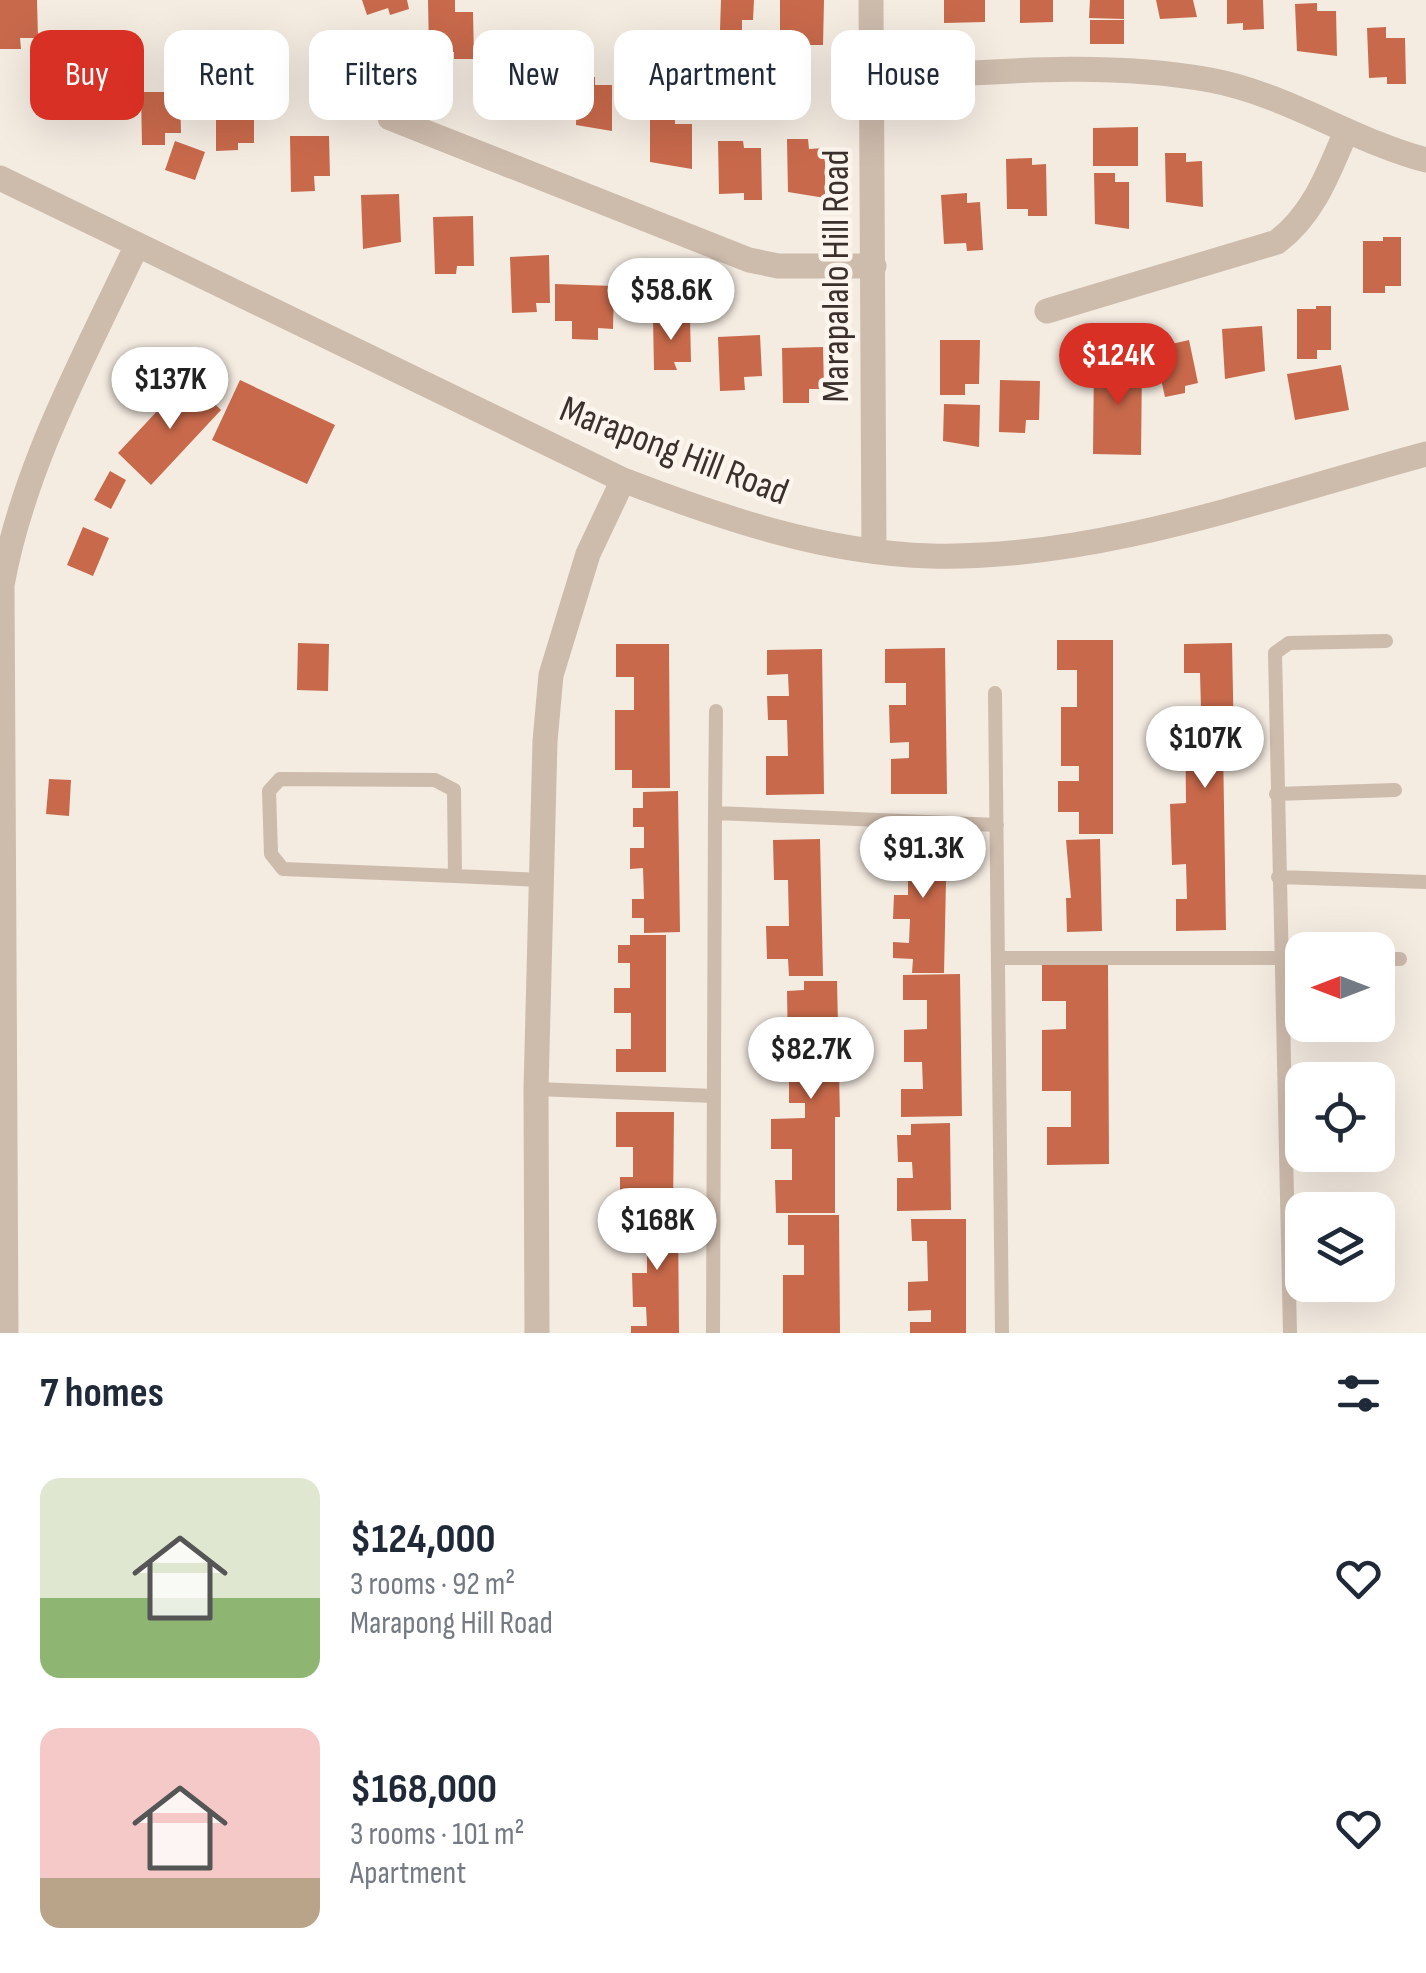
<!DOCTYPE html>
<html lang="en">
<head>
<meta charset="utf-8">
<style>
  body { margin:0; font-family:"Sofia Sans Condensed",sans-serif; background:#f6f6f7; color:#1f2937; height:100vh; display:flex; flex-direction:column; font-size:38px; white-space:nowrap }
  * { box-sizing:border-box; margin:0 }
  p { font-size:32px; color:#747a83 }
  .icon { flex:none; width:55px; height:55px; fill:none; stroke:currentColor; stroke-width:2; stroke-linecap:round; stroke-linejoin:round }
  .map { position:relative; height:1333px; overflow:hidden }
  .side { display:flex; flex-direction:column; background:#fff; flex:1 }
  .side>* { flex:none }
  .banner { position:absolute; left:30px; top:30px; width:1368px; height:90px; display:flex; gap:20px }
  .needle { width:65px; rotate:270deg }
  .buttons { position:absolute; left:1285px; top:932px; display:grid; gap:20px }
  .buttons a { display:grid; place-items:center; width:110px; height:110px; border-radius:20px; background:#fff; box-shadow:0 10px 40px #0002; font-size:50px }
  .price { position:absolute; translate:-50% -85px; padding:0 22px; border-radius:35px; background:#fff; color:#222; font-size:32px; line-height:65px; filter:drop-shadow(0 2px 5px #0008) }
  .price::after { content:''; position:absolute; left:50%; top:60px; width:30px; height:22px; margin-left:-15px; background:inherit; clip-path:polygon(0 0,100% 0,50% 100%) }
  .price.active { background:#d93025; color:#fff }
  ul { padding:0; list-style:none }
  li { display:flex; align-items:center; gap:30px; height:250px; padding:0 40px }
  li span { display:grid; place-items:center; flex:none; width:280px; height:200px; border-radius:20px; color:#555 }
  li>.icon { margin-inline-start:auto }
  span .icon { width:120px; height:120px; fill:#fffc; stroke-width:1 }
  li b { font-size:42px }
  h2 { display:flex; justify-content:space-between; align-items:center; height:120px; padding:0 40px; font-size:42px }
  .tag { padding:0 35px; border-radius:20px; background:#fff; box-shadow:0 10px 40px #0002; font-size:35px; line-height:90px }
  .tag.active { background:#d93025; color:#fff }
  .map>svg:first-child { display:block }
  .building { fill:#c8694b }
  .lines { fill:none; stroke-linecap:round; stroke-linejoin:round }
  .lane { stroke:#cdbbac; stroke-width:14 }
  .street { stroke:#cdbbac; stroke-width:25 }
  .labels { text-anchor:middle; dominant-baseline:central; stroke-width:9; stroke-linejoin:round; paint-order:stroke }
  .street-label { font-size:38px; fill:#3b302b; stroke:#fbf5ee }
</style>
</head>
<body>
<div class="map">
<svg width="1426" height="1333" viewBox="0 0 1426 1333">
  <rect width="100%" height="100%" fill="#f4ebe1"/>
  <path class="building" d="M 0,0 L 37,0 L 38,38 L 20,38 L 21,49 L 0,49 Z
    M 362,0 L 407,0 L 409,9 L 390,15 L 388,8 L 367,15 Z
    M 428,0 L 455,0 L 455,12 L 473,12 L 474,59 L 454,59 L 454,52 L 429,52 Z
    M 721,0 L 754,0 L 753,20 L 742,20 L 742,30 L 720,30 Z
    M 780,0 L 824,0 L 823,45 L 805,45 L 805,52 L 780,52 Z
    M 944,0 L 985,0 L 985,22 L 944,23 Z
    M 1020,0 L 1053,0 L 1053,22 L 1020,23 Z
    M 1090,0 L 1124,0 L 1124,19 L 1089,18 Z
    M 1156,0 L 1193,0 L 1197,17 L 1160,19 Z
    M 1227,0 L 1263,0 L 1264,29 L 1243,30 L 1243,23 L 1227,24 Z
    M 1317,3 L 1317,11 L 1336,11 L 1337,56 L 1297,51 L 1295,4 Z
    M 1090,20 L 1124,20 L 1124,44 L 1090,44 Z
    M 1386,27 L 1386,38 L 1405,38 L 1406,84 L 1387,84 L 1387,77 L 1369,78 L 1367,28 Z
    M 98,41 L 101,54 L 117,51 L 120,67 L 110,69 L 114,85 L 96,88 L 98,97 L 77,101 L 66,48 Z
    M 515,42 L 532,42 L 532,51 L 550,51 L 551,102 L 531,102 L 531,96 L 515,96 Z
    M 577,77 L 595,77 L 595,85 L 612,85 L 612,131 L 576,125 Z
    M 141,92 L 180,92 L 181,133 L 165,133 L 165,145 L 142,145 Z
    M 216,97 L 254,97 L 254,143 L 238,143 L 238,150 L 216,151 Z
    M 650,117 L 675,117 L 675,124 L 692,124 L 692,169 L 650,162 Z
    M 1138,127 L 1138,166 L 1093,166 L 1093,128 Z
    M 290,136 L 329,136 L 330,176 L 314,176 L 315,191 L 291,192 Z
    M 787,139 L 808,139 L 809,149 L 825,148 L 825,198 L 788,192 Z
    M 175,141 L 205,152 L 195,180 L 165,170 Z
    M 718,141 L 743,141 L 744,148 L 761,148 L 762,200 L 744,200 L 744,193 L 719,194 Z
    M 1165,153 L 1186,153 L 1186,162 L 1202,161 L 1203,207 L 1166,202 Z
    M 1032,158 L 1032,165 L 1046,164 L 1047,216 L 1028,216 L 1028,209 L 1007,209 L 1006,159 Z
    M 1094,173 L 1115,173 L 1115,182 L 1129,182 L 1129,229 L 1095,224 Z
    M 967,193 L 967,203 L 980,202 L 983,250 L 967,251 L 966,243 L 944,244 L 941,195 Z
    M 399,194 L 401,242 L 363,249 L 361,195 Z
    M 473,216 L 474,266 L 457,266 L 456,274 L 435,274 L 433,217 Z
    M 1383,237 L 1401,237 L 1401,286 L 1385,286 L 1385,293 L 1363,293 L 1363,241 L 1383,241 Z
    M 549,255 L 550,303 L 536,303 L 537,312 L 512,313 L 510,257 Z
    M 555,284 L 614,286 L 613,329 L 598,328 L 598,340 L 572,339 L 572,321 L 555,321 Z
    M 1316,306 L 1331,306 L 1331,350 L 1317,350 L 1317,359 L 1297,359 L 1297,309 L 1316,309 Z
    M 653,318 L 690,318 L 691,362 L 674,362 L 677,370 L 654,370 Z
    M 1262,326 L 1265,371 L 1225,379 L 1222,329 Z
    M 760,335 L 762,376 L 744,377 L 745,390 L 720,391 L 718,337 Z
    M 940,340 L 980,340 L 979,384 L 965,384 L 965,395 L 940,395 Z
    M 1189,340 L 1198,383 L 1185,386 L 1185,393 L 1165,397 L 1154,348 Z
    M 823,347 L 824,389 L 809,389 L 809,403 L 783,403 L 782,348 Z
    M 1094,361 L 1142,362 L 1141,455 L 1093,454 Z
    M 1341,365 L 1349,410 L 1295,420 L 1287,374 Z
    M 188,378 L 221,410 L 151,485 L 118,453 Z
    M 240,380 L 335,425 L 307,484 L 212,440 Z
    M 1000,380 L 1040,381 L 1039,420 L 1026,420 L 1025,433 L 999,432 Z
    M 944,404 L 980,405 L 979,447 L 943,441 Z
    M 110,471 L 126,480 L 111,509 L 94,500 Z
    M 83,527 L 109,538 L 93,576 L 67,565 Z
    M 1057,640 L 1113,640 L 1113,834 L 1079,834 L 1079,812 L 1058,812 L 1058,781 L 1079,781 L 1079,766 L 1061,766 L 1061,707 L 1077,707 L 1077,670 L 1057,670 Z
    M 298,643 L 329,644 L 328,691 L 297,690 Z
    M 1232,643 L 1234,745 L 1223,745 L 1226,930 L 1176,931 L 1176,899 L 1187,899 L 1186,864 L 1172,865 L 1170,804 L 1186,803 L 1185,709 L 1201,709 L 1200,673 L 1184,673 L 1184,644 Z
    M 616,644 L 669,644 L 670,788 L 632,788 L 632,770 L 615,770 L 615,710 L 634,710 L 634,677 L 616,677 Z
    M 945,648 L 947,794 L 891,794 L 891,759 L 909,758 L 909,742 L 890,743 L 889,705 L 906,705 L 906,683 L 885,683 L 885,649 Z
    M 822,649 L 824,794 L 766,795 L 766,756 L 788,756 L 787,720 L 768,720 L 767,696 L 789,696 L 788,674 L 767,675 L 767,650 Z
    M 49,779 L 71,780 L 69,816 L 46,814 Z
    M 678,791 L 680,932 L 644,933 L 644,918 L 632,918 L 632,899 L 644,899 L 643,868 L 630,869 L 630,848 L 644,848 L 644,827 L 633,827 L 633,808 L 643,808 L 643,792 Z
    M 894,833 L 947,834 L 944,973 L 912,973 L 913,959 L 893,958 L 893,942 L 909,943 L 910,919 L 893,919 L 894,895 L 908,895 L 908,857 L 894,857 Z
    M 820,839 L 823,976 L 789,976 L 788,959 L 767,959 L 766,926 L 789,926 L 788,880 L 774,880 L 773,840 Z
    M 1100,839 L 1102,931 L 1067,932 L 1066,898 L 1071,898 L 1066,840 Z
    M 630,935 L 666,935 L 666,1072 L 616,1072 L 616,1049 L 631,1049 L 631,1013 L 614,1013 L 614,988 L 630,988 L 630,963 L 618,963 L 618,945 L 630,945 Z
    M 1042,965 L 1108,965 L 1109,1164 L 1047,1165 L 1047,1127 L 1071,1127 L 1071,1091 L 1042,1091 L 1042,1030 L 1066,1029 L 1066,1001 L 1042,1001 Z
    M 960,974 L 962,1116 L 901,1117 L 901,1089 L 923,1089 L 922,1062 L 904,1062 L 904,1030 L 927,1029 L 927,1000 L 903,1000 L 903,975 Z
    M 804,981 L 837,981 L 840,1117 L 835,1117 L 835,1213 L 776,1213 L 775,1180 L 792,1180 L 792,1149 L 771,1149 L 771,1119 L 805,1118 L 805,1103 L 789,1103 L 789,1068 L 806,1068 L 806,1048 L 788,1048 L 787,991 L 804,990 Z
    M 616,1112 L 674,1112 L 673,1212 L 620,1212 L 620,1177 L 633,1177 L 633,1147 L 616,1147 Z
    M 950,1123 L 951,1210 L 897,1211 L 897,1178 L 913,1178 L 912,1162 L 898,1162 L 897,1135 L 911,1135 L 911,1124 Z
    M 678,1215 L 679,1333 L 631,1333 L 631,1326 L 647,1326 L 646,1307 L 633,1307 L 632,1273 L 647,1273 L 647,1246 L 630,1246 L 629,1216 Z
    M 788,1215 L 839,1215 L 840,1333 L 783,1333 L 783,1275 L 804,1275 L 804,1245 L 788,1245 Z
    M 911,1219 L 966,1219 L 966,1333 L 910,1333 L 910,1322 L 931,1322 L 931,1310 L 908,1311 L 908,1282 L 928,1281 L 927,1241 L 912,1241 Z"/>
  <g class="lines">
    <path class="lane" d="M 995,693 L 1002,1333
      M 280,779 L 435,780 L 454,790 L 455,876 L 283,869 L 271,854 L 269,791 Z
      M 1276,794 L 1395,790
      M 715,813 L 716,711
      M 455,876 L 541,880
      M 1278,877 L 1426,882
      M 998,958 L 1302,958
      M 1378,959 L 1400,959
      M 536,1089 L 714,1096
      M 713,1333 L 715,813 L 997,825
      M 1290,1333 L 1275,653 L 1289,643 L 1386,641"/>
    <path class="street" d="M 871,0 L 874,551
      M 872,79 C 983,73 1100,60 1210,80 C 1286,94 1351,140 1426,160
      M 390,118 L 749,260 L 778,266 L 874,266
      M 0,178 L 623,480 C 722,518 824,553 931,556 C 1099,560 1266,497 1426,454
      M 1047,311 L 1277,242 C 1313,215 1328,174 1345,134
      M 6,1333 L 2,585 C 24,464 85,356 137,245
      M 537,1333 L 536,1089 L 545,741 L 551,675 L 588,554 L 623,480"/>
  </g>
  <g class="labels">
    <g class="street-label">
      <text transform="translate(836 276) rotate(-90)">Marapalalo Hill Road</text>
      <text transform="translate(674 451) rotate(21)">Marapong Hill Road</text>
    </g>
  </g>
</svg>
<div class="buttons">
<a><svg class="needle" viewBox="-14 -14 28 28"><path d="M0-13l5 13h-10z" fill="#e53935"/><path d="M0 13l5-13h-10z" fill="#747a83"/></svg></a>
<a><svg class="icon" aria-label="locate" viewBox="0 0 24 24"><circle cx="12" cy="12" r="6"/><path d="M12 2v4M12 18v4M2 12h4M18 12h4"/></svg></a>
<a><svg class="icon" aria-label="layers" viewBox="0 0 24 24"><path d="M12 4l9 5-9 5-9-5zM3 14l9 5 9-5"/></svg></a>
</div>
<b class="price" style="left:671px;top:343px">$58.6K</b>
<b class="price active" style="left:1118px;top:408px">$124K</b>
<b class="price" style="left:170px;top:432px">$137K</b>
<b class="price" style="left:1205px;top:791px">$107K</b>
<b class="price" style="left:923px;top:901px">$91.3K</b>
<b class="price" style="left:811px;top:1102px">$82.7K</b>
<b class="price" style="left:657px;top:1273px">$168K</b>
<div class="banner">
<a class="tag active">Buy</a>
<a class="tag">Rent</a>
<a class="tag">Filters</a>
<a class="tag">New</a>
<a class="tag">Apartment</a>
<a class="tag">House</a>
</div>
</div>
<section class="side">
<h2>7 homes<svg class="icon" aria-label="filters" viewBox="0 0 24 24"><path d="M4 7h16M4 17h16"/><circle cx="9" cy="7" r="2"/><circle cx="15" cy="17" r="2"/></svg></h2>
<ul>
<li><span style="background:linear-gradient(#dfe7d0 60%,#8fb573 0)"><svg class="icon" aria-label="home" viewBox="0 0 24 24"><path d="M3 11l9-7 9 7M6 9v11h12V9"/></svg></span><div><b>$124,000</b><p>3 rooms · 92 m²</p><p>Marapong Hill Road</p></div><svg class="icon" aria-label="heart" viewBox="0 0 24 24"><path d="M12 20l-8-8c-3-5 5-10 8-4 3-6 11-1 8 4z"/></svg></li>
<li><span style="background:linear-gradient(#f6c9c9 75%,#b9a48a 0)"><svg class="icon" aria-label="home" viewBox="0 0 24 24"><path d="M3 11l9-7 9 7M6 9v11h12V9"/></svg></span><div><b>$168,000</b><p>3 rooms · 101 m²</p><p>Apartment</p></div><svg class="icon" aria-label="heart" viewBox="0 0 24 24"><path d="M12 20l-8-8c-3-5 5-10 8-4 3-6 11-1 8 4z"/></svg></li>
</ul>
</section>
</body>
</html>
